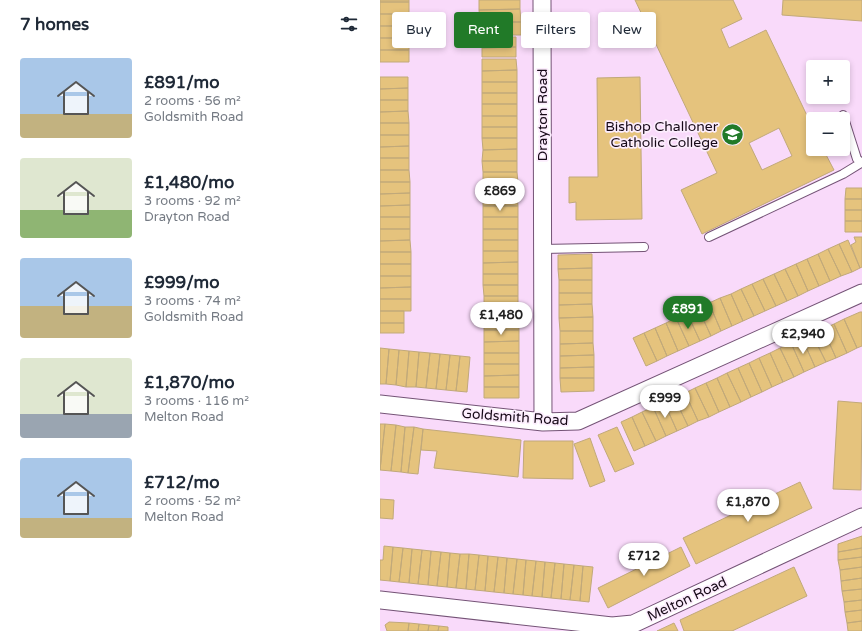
<!DOCTYPE html>
<html lang="en">
<head>
<meta charset="utf-8">
<style>
  body { margin:0; font-family:"Varela Round",sans-serif; background:#f6f6f7; color:#1f2937; height:100vh; display:flex; flex-direction:column; font-size:15px; white-space:nowrap }
  * { box-sizing:border-box; margin:0 }
  p { font-size:13px; color:#747a83 }
  .icon { flex:none; width:22px; height:22px; fill:none; stroke:currentColor; stroke-width:2; stroke-linecap:round; stroke-linejoin:round }
  .map { position:relative; flex:1; overflow:hidden }
  .drawer { display:flex; flex-direction:column; background:#fff; width:380px }
  .drawer>* { flex:none }
  .guide { position:absolute; left:12px; top:12px; width:380px; height:36px; display:flex; gap:8px }
  .controls { position:absolute; left:426px; top:60px; display:grid; gap:8px }
  .controls a { display:grid; place-items:center; width:44px; height:44px; border-radius:4px; background:#fff; box-shadow:0 2px 6px #0003; font-size:20px }
  .price { position:absolute; translate:-50% -34px; padding:0 9px; border-radius:14px; background:#fff; color:#222; font-size:13px; line-height:26px; filter:drop-shadow(0 1px 2px #0008) }
  .price::after { content:''; position:absolute; left:50%; top:24px; width:12px; height:9px; margin-left:-6px; background:inherit; clip-path:polygon(0 0,100% 0,50% 100%) }
  .price.active { background:#217a28; color:#fff }
  ul { padding:0; list-style:none }
  li { display:flex; align-items:center; gap:12px; height:100px; padding:0 20px }
  li span { display:grid; place-items:center; flex:none; width:112px; height:80px; border-radius:4px; color:#555 }
  li>.icon { margin-inline-start:auto }
  span .icon { width:48px; height:48px; fill:#fffc; stroke-width:1 }
  li b { font-size:17px }
  h2 { display:flex; justify-content:space-between; align-items:center; height:48px; padding:0 20px; font-size:17px }
  .chip { padding:0 14px; border-radius:4px; background:#fff; box-shadow:0 2px 6px #0003; font-size:14px; line-height:36px }
  .chip.active { background:#217a28; color:#fff }
  main { display:flex; flex:1; min-height:0 }
  .map>svg:first-child { display:block }
  .building { fill:#e5c37d; stroke:#c1a97a; fill-rule:evenodd }
  .lines { fill:none; stroke-linecap:round; stroke-linejoin:round }
  .lane-casing { stroke:#745376; stroke-width:10 }
  .street-casing { stroke:#745376; stroke-width:19 }
  .lane { stroke:#fff; stroke-width:8 }
  .street { stroke:#fff; stroke-width:17 }
  .labels { text-anchor:middle; dominant-baseline:central; stroke-width:3.5; stroke-linejoin:round; paint-order:stroke }
  .street-label { font-size:14px; fill:#160917; stroke:#fcedfd }
  .poi-label { font-size:14px; fill:#160917; stroke:#fcedfd; text-anchor:end }
</style>
</head>
<body>
<main>
<section class="drawer">
<h2>7 homes<svg class="icon" aria-label="filters" viewBox="0 0 24 24"><path d="M4 7h16M4 17h16"/><circle cx="9" cy="7" r="2"/><circle cx="15" cy="17" r="2"/></svg></h2>
<ul>
<li><span style="background:linear-gradient(#a9c7e8 70%,#c2b280 0)"><svg class="icon" aria-label="home" viewBox="0 0 24 24"><path d="M3 11l9-7 9 7M6 9v11h12V9"/></svg></span><div><b>£891/mo</b><p>2 rooms · 56 m²</p><p>Goldsmith Road</p></div></li>
<li><span style="background:linear-gradient(#dfe7d0 65%,#8fb573 0)"><svg class="icon" aria-label="home" viewBox="0 0 24 24"><path d="M3 11l9-7 9 7M6 9v11h12V9"/></svg></span><div><b>£1,480/mo</b><p>3 rooms · 92 m²</p><p>Drayton Road</p></div></li>
<li><span style="background:linear-gradient(#a9c7e8 60%,#c2b280 0)"><svg class="icon" aria-label="home" viewBox="0 0 24 24"><path d="M3 11l9-7 9 7M6 9v11h12V9"/></svg></span><div><b>£999/mo</b><p>3 rooms · 74 m²</p><p>Goldsmith Road</p></div></li>
<li><span style="background:linear-gradient(#dfe7d0 70%,#9aa5b1 0)"><svg class="icon" aria-label="home" viewBox="0 0 24 24"><path d="M3 11l9-7 9 7M6 9v11h12V9"/></svg></span><div><b>£1,870/mo</b><p>3 rooms · 116 m²</p><p>Melton Road</p></div></li>
<li><span style="background:linear-gradient(#a9c7e8 75%,#c2b280 0)"><svg class="icon" aria-label="home" viewBox="0 0 24 24"><path d="M3 11l9-7 9 7M6 9v11h12V9"/></svg></span><div><b>£712/mo</b><p>2 rooms · 52 m²</p><p>Melton Road</p></div></li>
</ul>
</section>
<div class="map">
<svg width="482" height="631" viewBox="0 0 482 631">
  <rect width="100%" height="100%" fill="#f9dafa"/>
  <path class="building" d="M 0,0 L 29,0 L 29,2 L 0,2 Z
    M 99,0 L 140,0 L 140,9 L 99,10 Z
    M 255,0 L 353,0 L 362,19 L 341,29 L 349,48 L 386,30 L 433,128 L 433,149 L 443,149 L 454,170 L 322,234 L 301,190 L 337,173 ZM 399,128 L 412,156 L 382,170 L 369,143 Z
    M 403,0 L 482,0 L 482,21 L 402,15 Z
    M 0,2 L 29,2 L 29,14 L 0,14 Z
    M 140,9 L 141,22 L 100,22 L 99,10 Z
    M 0,14 L 29,14 L 29,26 L 0,26 Z
    M 100,22 L 141,22 L 141,35 L 100,35 Z
    M 0,26 L 29,26 L 29,38 L 0,38 Z
    M 136,37 L 136,47 L 102,48 L 102,38 Z
    M 0,38 L 29,38 L 29,50 L 0,50 Z
    M 136,47 L 136,57 L 102,57 L 102,48 Z
    M 0,50 L 29,50 L 29,62 L 0,62 Z
    M 102,59 L 136,59 L 137,70 L 102,71 Z
    M 137,70 L 137,82 L 102,82 L 102,71 Z
    M 0,77 L 28,77 L 28,88 L 0,89 Z
    M 260,77 L 262,219 L 196,220 L 196,202 L 189,203 L 189,177 L 218,177 L 217,78 Z
    M 102,82 L 137,82 L 137,93 L 102,93 Z
    M 28,88 L 28,100 L 0,100 L 0,89 Z
    M 102,93 L 137,93 L 137,104 L 102,104 Z
    M 0,100 L 28,100 L 28,111 L 0,112 Z
    M 102,104 L 137,104 L 137,116 L 102,116 Z
    M 28,111 L 29,123 L 0,123 L 0,112 Z
    M 102,116 L 137,116 L 137,127 L 102,127 Z
    M 0,123 L 29,123 L 29,135 L 0,135 Z
    M 102,127 L 137,127 L 137,138 L 102,138 Z
    M 0,135 L 29,135 L 29,146 L 0,147 Z
    M 102,138 L 137,138 L 137,149 L 103,150 Z
    M 29,146 L 29,158 L 0,158 L 0,147 Z
    M 137,149 L 137,161 L 102,161 L 103,150 Z
    M 0,158 L 29,158 L 29,170 L 0,170 Z
    M 102,161 L 137,161 L 137,172 L 103,172 Z
    M 0,170 L 29,170 L 30,182 L 0,182 Z
    M 103,172 L 137,172 L 138,183 L 103,184 Z
    M 0,182 L 30,182 L 30,193 L 0,194 Z
    M 138,183 L 137,195 L 103,195 L 103,184 Z
    M 466,188 L 482,188 L 482,199 L 465,199 Z
    M 30,193 L 30,205 L 0,206 L 0,194 Z
    M 103,195 L 137,195 L 138,206 L 103,206 Z
    M 465,199 L 482,199 L 482,210 L 465,210 Z
    M 30,205 L 30,217 L 0,217 L 0,206 Z
    M 103,206 L 138,206 L 138,217 L 103,217 Z
    M 465,210 L 482,210 L 482,221 L 465,221 Z
    M 0,217 L 30,217 L 30,229 L 0,229 Z
    M 103,217 L 138,217 L 138,229 L 103,229 Z
    M 465,221 L 482,221 L 482,232 L 465,232 Z
    M 0,229 L 30,229 L 30,240 L 0,241 Z
    M 103,229 L 138,229 L 138,240 L 103,240 Z
    M 474,237 L 482,237 L 482,267 L 480,268 L 471,245 L 476,242 Z
    M 30,240 L 31,252 L 0,252 L 0,241 Z
    M 103,240 L 138,240 L 138,251 L 103,251 Z
    M 468,240 L 480,268 L 472,272 L 459,244 Z
    M 459,244 L 472,272 L 461,276 L 448,249 Z
    M 448,249 L 461,276 L 450,281 L 438,254 Z
    M 103,251 L 138,251 L 138,262 L 103,263 Z
    M 0,252 L 31,252 L 31,264 L 0,264 Z
    M 212,254 L 212,268 L 178,269 L 178,255 Z
    M 438,254 L 450,281 L 439,286 L 427,259 Z
    M 427,259 L 439,286 L 428,291 L 416,264 Z
    M 138,262 L 138,274 L 103,274 L 103,263 Z
    M 0,264 L 31,264 L 31,276 L 0,276 Z
    M 416,264 L 428,291 L 418,296 L 405,269 Z
    M 212,268 L 212,280 L 179,280 L 178,269 Z
    M 405,269 L 418,296 L 407,301 L 394,274 Z
    M 103,274 L 138,274 L 138,285 L 103,285 Z
    M 394,274 L 407,301 L 396,306 L 383,279 Z
    M 0,276 L 31,276 L 31,287 L 0,288 Z
    M 383,279 L 396,306 L 385,311 L 372,284 Z
    M 179,280 L 212,280 L 212,293 L 179,293 Z
    M 372,284 L 385,311 L 374,316 L 361,289 Z
    M 103,285 L 138,285 L 138,296 L 104,296 Z
    M 31,287 L 31,299 L 0,299 L 0,288 Z
    M 361,289 L 374,316 L 363,321 L 351,294 Z
    M 179,293 L 212,293 L 212,304 L 179,305 Z
    M 351,294 L 363,321 L 352,326 L 340,298 Z
    M 104,296 L 138,296 L 138,308 L 104,308 Z
    M 340,298 L 352,326 L 341,331 L 329,303 Z
    M 0,299 L 31,299 L 31,311 L 0,311 Z
    M 329,303 L 341,331 L 331,336 L 318,308 Z
    M 212,304 L 213,317 L 179,318 L 179,305 Z
    M 104,308 L 138,308 L 138,319 L 104,319 Z
    M 318,308 L 331,336 L 320,341 L 307,313 Z
    M 0,311 L 24,311 L 24,323 L 0,323 Z
    M 480,312 L 482,312 L 482,346 L 477,348 L 464,319 Z
    M 307,313 L 320,341 L 309,346 L 296,318 Z
    M 213,317 L 213,331 L 180,331 L 179,318 Z
    M 296,318 L 309,346 L 298,351 L 286,323 Z
    M 104,319 L 138,319 L 139,330 L 104,330 Z
    M 464,319 L 477,348 L 467,353 L 454,324 Z
    M 0,323 L 24,323 L 24,333 L 0,333 Z
    M 286,323 L 298,351 L 287,356 L 275,328 Z
    M 454,324 L 467,353 L 456,358 L 443,329 Z
    M 275,328 L 287,356 L 277,361 L 264,333 Z
    M 443,329 L 456,358 L 446,362 L 432,334 Z
    M 104,330 L 139,330 L 139,341 L 104,342 Z
    M 180,331 L 213,331 L 213,343 L 180,344 Z
    M 264,333 L 277,361 L 266,366 L 253,338 Z
    M 432,334 L 446,362 L 435,367 L 422,338 Z
    M 422,338 L 435,367 L 424,372 L 411,343 Z
    M 139,341 L 139,353 L 104,353 L 104,342 Z
    M 213,343 L 214,355 L 180,356 L 180,344 Z
    M 411,343 L 424,372 L 414,377 L 400,348 Z
    M 0,348 L 9,349 L 6,384 L 0,384 Z
    M 400,348 L 414,377 L 403,382 L 390,353 Z
    M 9,349 L 19,350 L 16,385 L 6,384 Z
    M 19,350 L 29,351 L 26,387 L 16,385 Z
    M 29,351 L 39,352 L 36,387 L 26,387 Z
    M 39,352 L 50,353 L 46,388 L 36,387 Z
    M 50,353 L 60,354 L 56,389 L 46,388 Z
    M 104,353 L 139,353 L 139,364 L 104,364 Z
    M 390,353 L 403,382 L 392,387 L 379,358 Z
    M 60,354 L 70,355 L 66,390 L 56,389 Z
    M 70,355 L 80,356 L 76,391 L 66,390 Z
    M 214,355 L 214,367 L 180,368 L 180,356 Z
    M 80,356 L 90,357 L 87,392 L 76,391 Z
    M 379,358 L 392,387 L 382,392 L 369,363 Z
    M 369,363 L 382,392 L 371,397 L 358,368 Z
    M 104,364 L 139,364 L 139,375 L 104,376 Z
    M 214,367 L 214,378 L 180,378 L 180,368 Z
    M 358,368 L 371,397 L 361,402 L 347,373 Z
    M 347,373 L 361,402 L 350,407 L 337,378 Z
    M 139,375 L 139,387 L 104,387 L 104,376 Z
    M 180,378 L 214,378 L 214,391 L 181,392 Z
    M 337,378 L 350,407 L 339,412 L 326,383 Z
    M 326,383 L 339,412 L 329,417 L 315,388 Z
    M 104,387 L 139,387 L 139,398 L 104,398 Z
    M 315,388 L 329,417 L 318,421 L 305,393 Z
    M 305,393 L 318,421 L 308,426 L 294,397 Z
    M 294,397 L 308,426 L 297,431 L 284,402 Z
    M 458,401 L 482,403 L 481,490 L 453,489 Z
    M 284,402 L 297,431 L 286,436 L 273,407 Z
    M 273,407 L 286,436 L 276,441 L 262,412 Z
    M 262,412 L 276,441 L 265,446 L 252,417 Z
    M 252,417 L 265,446 L 254,451 L 241,422 Z
    M 0,424 L 5,424 L 0,470 Z
    M 5,424 L 16,425 L 11,471 L 0,470 Z
    M 16,425 L 25,427 L 21,472 L 11,471 Z
    M 25,427 L 34,427 L 28,473 L 21,472 Z
    M 34,427 L 43,429 L 38,474 L 28,473 Z
    M 237,427 L 254,464 L 235,472 L 218,435 Z
    M 43,429 L 141,440 L 138,477 L 54,468 L 57,451 L 41,450 Z
    M 210,438 L 225,481 L 210,487 L 194,444 Z
    M 144,441 L 193,441 L 193,479 L 143,478 Z
    M 420,482 L 432,508 L 316,564 L 303,538 Z
    M 0,499 L 14,500 L 13,519 L 0,518 Z
    M 482,536 L 482,548 L 458,552 L 458,544 Z
    M 4,546 L 13,547 L 10,581 L 0,580 L 0,560 L 3,560 Z
    M 13,547 L 23,548 L 19,582 L 10,581 Z
    M 301,547 L 310,566 L 228,608 L 218,588 Z
    M 23,548 L 32,549 L 29,583 L 19,582 Z
    M 482,548 L 482,557 L 458,560 L 458,552 Z
    M 32,549 L 42,550 L 38,584 L 29,583 Z
    M 42,550 L 51,551 L 48,585 L 38,584 Z
    M 51,551 L 61,552 L 57,586 L 48,585 Z
    M 61,552 L 70,553 L 67,587 L 57,586 Z
    M 70,553 L 80,554 L 76,588 L 67,587 Z
    M 80,554 L 89,554 L 86,589 L 76,588 Z
    M 89,554 L 99,555 L 95,590 L 86,589 Z
    M 99,555 L 108,556 L 105,591 L 95,590 Z
    M 108,556 L 118,557 L 114,592 L 105,591 Z
    M 118,557 L 127,558 L 124,593 L 114,592 Z
    M 482,557 L 482,567 L 460,570 L 458,560 Z
    M 127,558 L 137,559 L 133,594 L 124,593 Z
    M 137,559 L 146,560 L 143,595 L 133,594 Z
    M 146,560 L 156,561 L 152,596 L 143,595 Z
    M 156,561 L 165,562 L 162,597 L 152,596 Z
    M 165,562 L 175,563 L 171,598 L 162,597 Z
    M 175,563 L 184,564 L 181,599 L 171,598 Z
    M 184,564 L 194,565 L 190,600 L 181,599 Z
    M 194,565 L 203,566 L 200,601 L 190,600 Z
    M 203,566 L 213,567 L 209,602 L 200,601 Z
    M 414,567 L 427,596 L 352,631 L 304,631 L 300,620 Z
    M 482,567 L 482,578 L 461,581 L 460,570 Z
    M 482,578 L 482,589 L 462,591 L 461,581 Z
    M 482,589 L 482,600 L 464,602 L 462,591 Z
    M 482,600 L 482,610 L 465,612 L 464,602 Z
    M 482,610 L 482,621 L 467,623 L 465,612 Z
    M 482,621 L 482,631 L 468,631 L 467,623 Z
    M 9,622 L 29,623 L 28,631 L 7,631 L 5,625 Z
    M 29,623 L 39,624 L 38,631 L 28,631 Z
    M 294,623 L 298,631 L 277,631 Z
    M 39,624 L 49,625 L 48,631 L 38,631 Z
    M 49,625 L 59,626 L 58,631 L 48,631 Z
    M 59,626 L 68,627 L 68,631 L 58,631 Z"/>
  <g class="lines">
    <defs>
      <path id="lane" d="M 463,115 L 477,159 L 482,163
        M 329,237 L 463,174 L 481,163
        M 162,249 L 264,247"/>
      <path id="street" d="M 162,0 L 163,422
        M 0,404 L 163,422 L 198,421 L 482,293
        M 0,600 L 232,626 L 253,624 L 482,517"/>
    </defs>
    <use href="#lane" class="lane-casing"/>
    <use href="#street" class="street-casing"/>
    <use href="#lane" class="lane"/>
    <use href="#street" class="street"/>
  </g>
  <defs>
    <symbol id="school-disc" viewBox="-11 -11 22 22"><circle r="9.5" fill="#217a28" stroke="#fcedfd"/><path d="M0-5L7-2L0 1L-7-2ZM-4 1L0 2.5L4 1V4Q0 6-4 4Z" fill="#fff"/></symbol>
  </defs>
  <g fill-rule="evenodd">
    <use href="#school-disc" x="340" y="122" width="25" height="25"/>
  </g>
  <g class="labels">
    <g class="street-label">
      <text transform="translate(162 115) rotate(-90)">Drayton Road</text>
      <text transform="translate(135 417) rotate(4)">Goldsmith Road</text>
      <text transform="translate(307 599) rotate(-25)">Melton Road</text>
    </g>
    <g class="poi-label">
      <text x="338" y="126">Bishop Challoner<tspan x="338" dy="16">Catholic College</tspan></text>
    </g>
  </g>
</svg>
<div class="controls">
<a>+</a>
<a>−</a>
</div>
<b class="price" style="left:120px;top:212px">£869</b>
<b class="price active" style="left:308px;top:330px">£891</b>
<b class="price" style="left:121px;top:336px">£1,480</b>
<b class="price" style="left:423px;top:355px">£2,940</b>
<b class="price" style="left:285px;top:419px">£999</b>
<b class="price" style="left:368px;top:523px">£1,870</b>
<b class="price" style="left:264px;top:577px">£712</b>
<div class="guide">
<a class="chip">Buy</a>
<a class="chip active">Rent</a>
<a class="chip">Filters</a>
<a class="chip">New</a>
</div>
</div>
</main>
</body>
</html>
